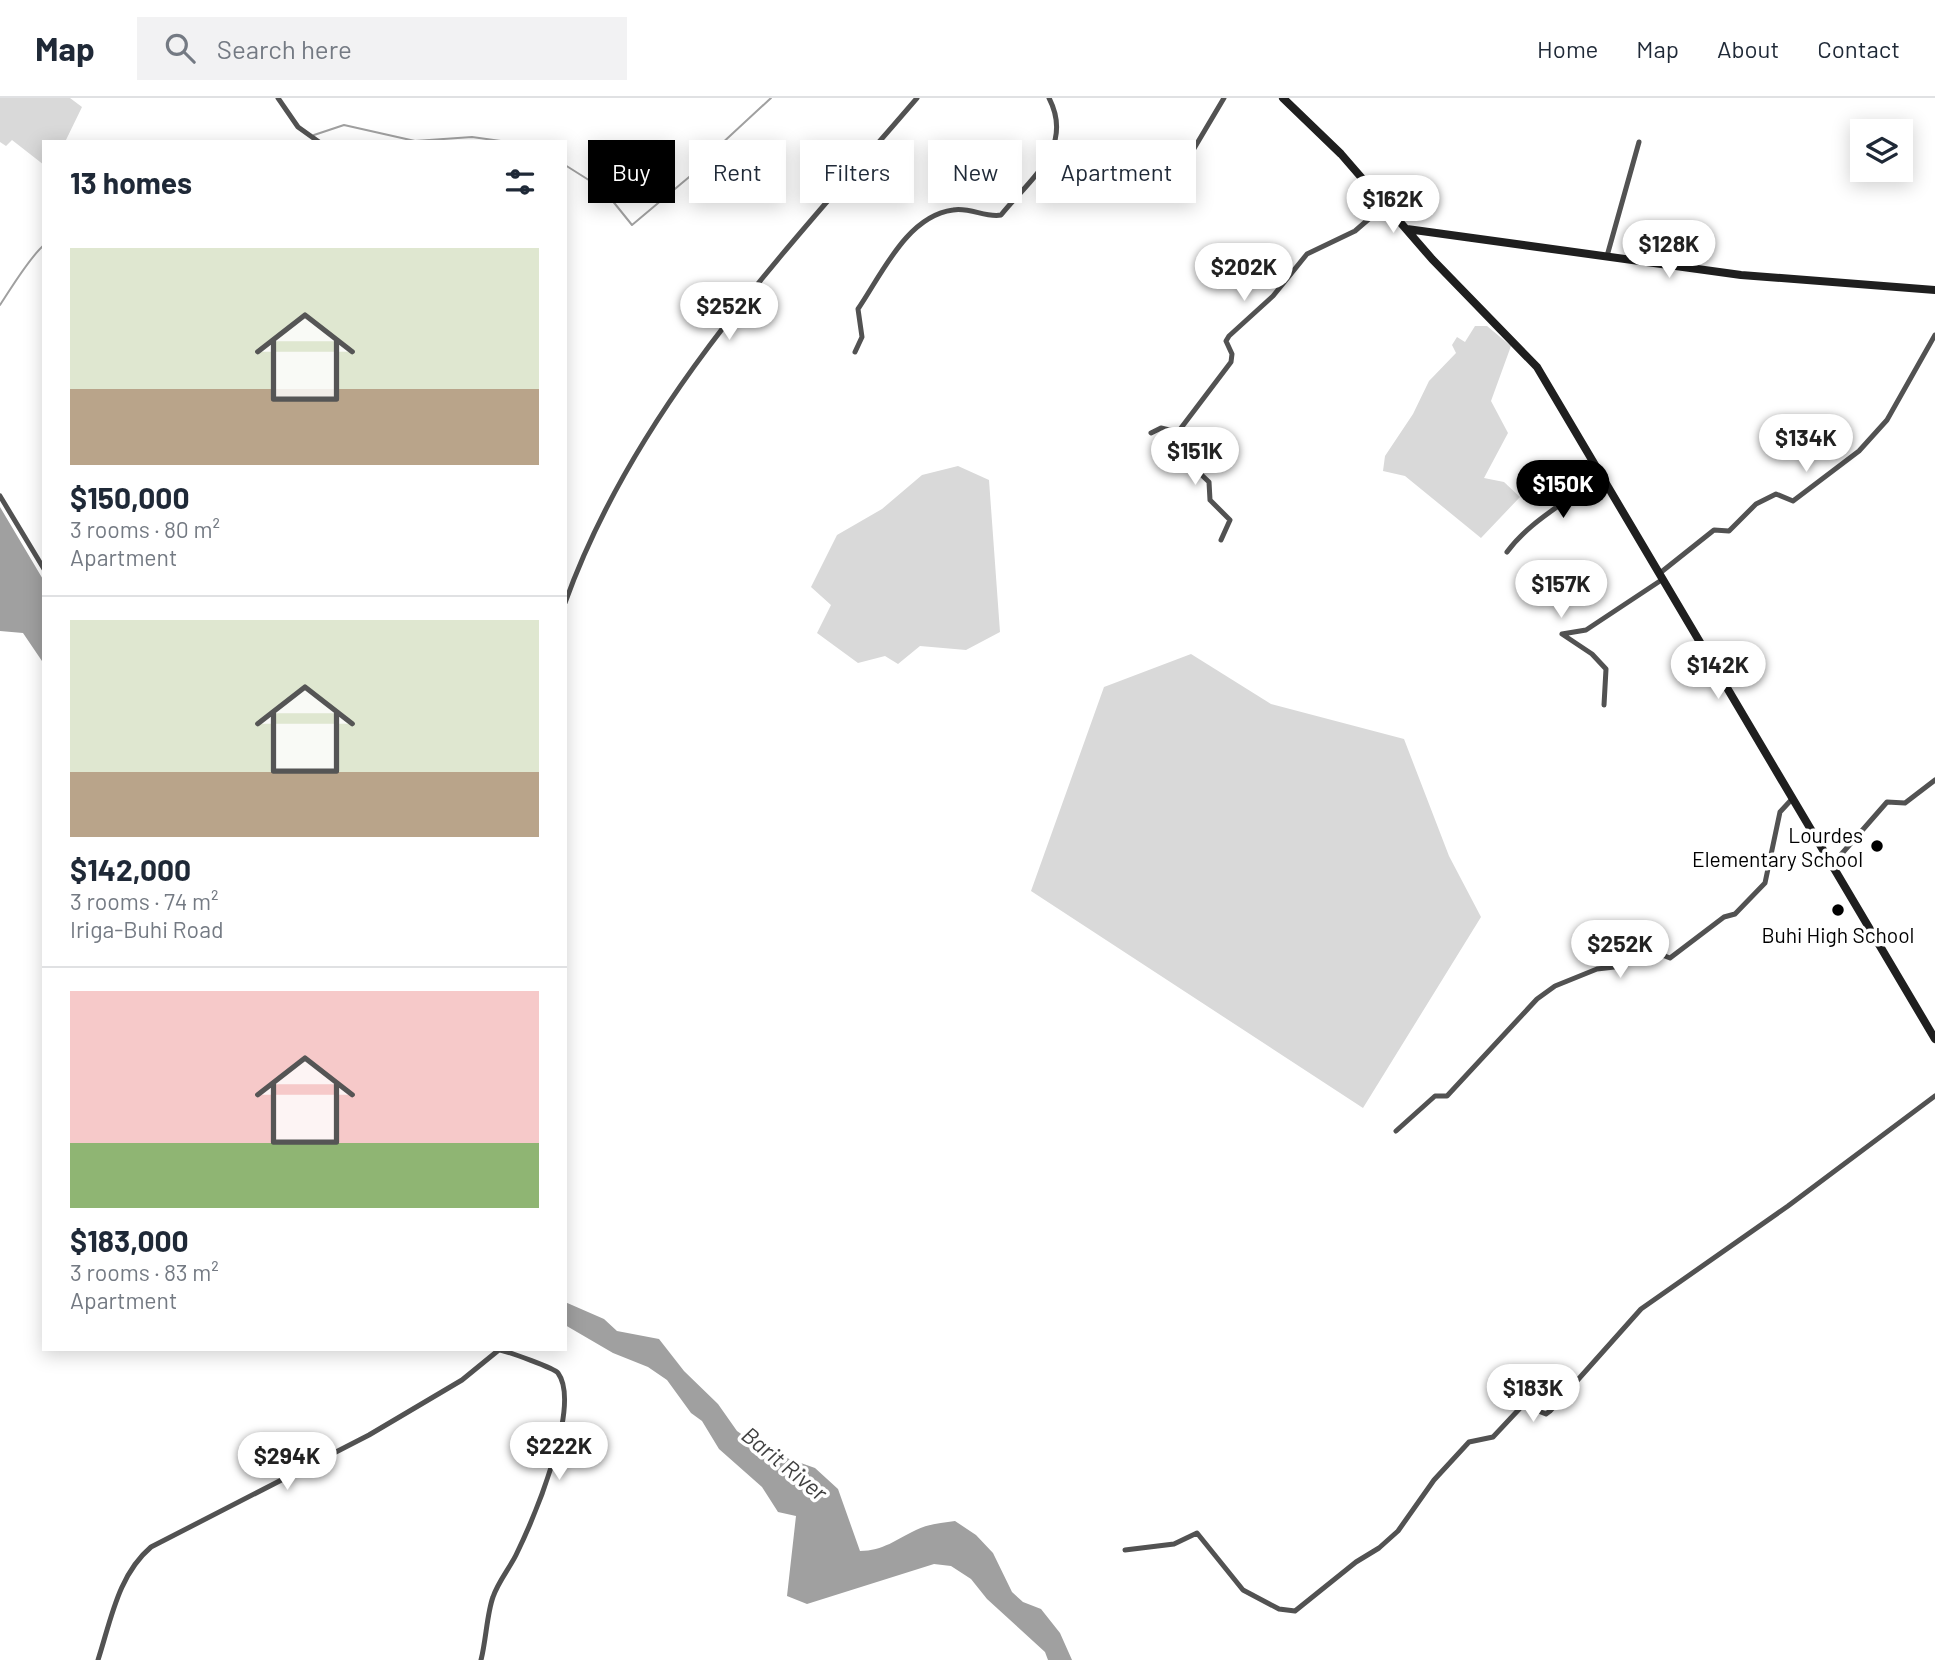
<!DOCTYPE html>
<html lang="en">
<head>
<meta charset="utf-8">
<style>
  body { margin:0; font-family:Barlow,sans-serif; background:#f2f2f3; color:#1f2937; height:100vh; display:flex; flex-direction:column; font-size:26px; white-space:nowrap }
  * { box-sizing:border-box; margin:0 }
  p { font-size:23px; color:#747a83 }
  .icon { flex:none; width:38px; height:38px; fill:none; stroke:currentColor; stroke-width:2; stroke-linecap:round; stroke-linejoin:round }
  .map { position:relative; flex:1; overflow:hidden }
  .drawer { position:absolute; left:42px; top:42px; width:525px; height:1211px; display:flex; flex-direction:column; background:#fff; border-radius:0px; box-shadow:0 4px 18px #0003 }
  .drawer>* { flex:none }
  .banner { position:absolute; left:588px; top:42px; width:665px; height:63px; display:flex; gap:14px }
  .controls { position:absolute; left:1850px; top:21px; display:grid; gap:14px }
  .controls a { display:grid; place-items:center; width:63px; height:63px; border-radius:0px; background:#fff; box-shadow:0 4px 18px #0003; font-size:35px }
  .price { position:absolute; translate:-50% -60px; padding:0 16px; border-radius:24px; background:#fff; color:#222; font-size:23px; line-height:46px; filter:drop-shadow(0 2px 4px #0008) }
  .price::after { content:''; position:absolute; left:50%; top:42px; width:21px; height:16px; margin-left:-10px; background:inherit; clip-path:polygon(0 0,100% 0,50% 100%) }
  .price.active { background:#000; color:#fff }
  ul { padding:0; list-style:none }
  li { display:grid; align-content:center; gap:14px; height:371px; padding:0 28px }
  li+li { border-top:2px solid #e0e1e3 }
  li span { display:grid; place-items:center; height:217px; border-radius:0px; color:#555 }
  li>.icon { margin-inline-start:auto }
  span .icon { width:126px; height:126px; fill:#fffc; stroke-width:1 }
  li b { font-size:30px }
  h2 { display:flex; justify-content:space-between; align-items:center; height:84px; padding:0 28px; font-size:30px }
  .chip { padding:0 24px; border-radius:0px; background:#fff; box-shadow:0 4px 18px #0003; font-size:24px; line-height:63px }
  .chip.active { background:#000; color:#fff }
  header { display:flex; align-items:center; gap:42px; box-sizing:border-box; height:98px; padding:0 35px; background:#fff; border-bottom:2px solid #e0e1e3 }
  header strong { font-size:33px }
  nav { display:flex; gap:38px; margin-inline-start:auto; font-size:24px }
  .search { width:490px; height:63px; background:#f2f2f3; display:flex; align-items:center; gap:18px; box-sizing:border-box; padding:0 24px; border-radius:0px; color:#747a83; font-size:26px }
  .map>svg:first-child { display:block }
  .green { fill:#d9d9d9 }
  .water { fill:#a0a0a0 }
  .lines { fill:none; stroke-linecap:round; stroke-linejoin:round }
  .stream { stroke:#a0a0a0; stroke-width:2 }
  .street { stroke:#525252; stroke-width:5 }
  .secondary { stroke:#1f1f1f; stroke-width:8 }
  .poi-dot { fill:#000; stroke:#fff; stroke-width:2.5 }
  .labels { text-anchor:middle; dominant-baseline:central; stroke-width:7; stroke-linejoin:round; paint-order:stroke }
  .poi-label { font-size:21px; fill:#000; stroke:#fff; text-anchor:end }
  .water-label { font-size:23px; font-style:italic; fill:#414141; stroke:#fff }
</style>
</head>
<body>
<header>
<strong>Map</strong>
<div class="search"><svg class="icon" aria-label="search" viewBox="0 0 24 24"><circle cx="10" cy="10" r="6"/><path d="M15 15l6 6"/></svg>Search here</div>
<nav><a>Home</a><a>Map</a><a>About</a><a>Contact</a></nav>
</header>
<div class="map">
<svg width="1935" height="1562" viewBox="0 0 1935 1562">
  <rect width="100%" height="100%" fill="#fff"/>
  <path class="green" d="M 0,0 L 70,0 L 82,9 L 65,44 L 44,44 L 44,67 L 12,42 L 6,48 L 0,44 Z
    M 1475,228 L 1487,228 L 1511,248 L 1491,303 L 1508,335 L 1484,380 L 1504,384 L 1520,399 L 1481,440 L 1405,378 L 1383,373 L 1385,358 L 1413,316 L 1429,283 L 1456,255 L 1452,247 L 1457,239 L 1465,244 Z
    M 958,368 L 989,382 L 1000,534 L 966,552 L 920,548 L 898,566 L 885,558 L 858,565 L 817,535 L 831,507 L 811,489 L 837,437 L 882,411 L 922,377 Z
    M 1191,556 L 1271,606 L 1404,641 L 1449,758 L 1481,819 L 1363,1010 L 1031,793 L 1104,589 Z"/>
  <path class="water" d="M 0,409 L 44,483 L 44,566 L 23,535 L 0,533 Z
    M 565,1204 L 604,1221 L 617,1233 L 659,1241 L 684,1273 L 718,1306 L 737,1333 L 764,1352 L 815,1370 L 838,1391 L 860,1453 C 883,1453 897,1441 916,1432 C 928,1426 942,1425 955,1423 L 976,1437 L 993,1455 L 1012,1494 L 1023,1504 L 1041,1511 L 1060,1535 L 1072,1562 L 1048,1562 L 1045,1554 L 987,1501 L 971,1481 L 951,1468 L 934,1466 L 807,1506 L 787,1498 L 796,1418 L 778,1414 L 762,1389 L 719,1351 L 702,1323 L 691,1315 L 667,1282 L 648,1269 L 613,1255 L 565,1227 Z"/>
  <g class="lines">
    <path class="stream" d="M 314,37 L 344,27 L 415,43 L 472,39 L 508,44
      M 565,67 L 603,91 L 632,127 L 707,64 L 718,49 L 771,0
      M 0,207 C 12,189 29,160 44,147"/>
    <path class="street" d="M 278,0 L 298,29 L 319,44
      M 1186,64 L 1224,0
      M 1607,158 L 1639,44
      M 855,254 L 862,239 L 858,211 C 882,176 907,118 953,112 C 970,109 986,120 1001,117 C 1029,82 1075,50 1049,0
      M 1151,335 L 1161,330 L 1178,334 L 1231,264 L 1232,256 L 1226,243 L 1229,238 L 1273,198 L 1307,156 L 1355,133 L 1385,107
      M 1176,336 L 1189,365 L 1209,384 L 1210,402 L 1230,422 L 1221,442
      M 0,398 L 44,471
      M 1507,454 C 1532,420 1570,404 1601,375
      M 1660,475 L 1714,432 L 1729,433 L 1756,406 L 1776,396 L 1793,403 L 1859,353 L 1887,322 L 1935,237
      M 565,505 C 635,309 784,155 917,0
      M 1604,607 L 1606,571 L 1592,556 L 1562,536 L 1586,532 L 1663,481
      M 1831,768 L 1887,704 L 1905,705 L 1935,682
      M 1396,1033 L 1435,998 L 1447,998 L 1537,901 L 1555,888 L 1597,871 L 1623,868 L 1652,853 L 1670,860 L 1724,819 L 1735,816 L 1765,785 L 1780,714 L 1792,701
      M 1125,1452 L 1174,1446 L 1197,1435 L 1243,1492 L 1279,1511 L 1295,1513 L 1356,1464 L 1379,1450 L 1398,1433 L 1434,1382 L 1469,1344 L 1493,1339 L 1523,1307 L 1546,1316 L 1550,1313 L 1641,1211 L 1788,1108 L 1935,998
      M 98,1562 C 111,1522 118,1477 151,1449 L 369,1337 L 462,1282 L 500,1251
      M 481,1562 C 486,1543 487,1515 493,1499 C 498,1484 509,1471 516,1457 C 533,1422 582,1308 558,1275 C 554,1270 509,1254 500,1252"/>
    <path class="secondary" d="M 1283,0 L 1341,56 L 1432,161 L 1537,269 L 1935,941
      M 1407,131 L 1741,177 L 1935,192"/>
  </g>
  <g class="poi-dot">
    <circle cx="1877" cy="748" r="7"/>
    <circle cx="1838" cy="812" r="7"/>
  </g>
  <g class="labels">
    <g class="poi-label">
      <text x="1863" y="736">Lourdes<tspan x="1863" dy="24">Elementary School</tspan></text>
      <text x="1838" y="836" text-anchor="middle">Buhi High School</text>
    </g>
    <g class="water-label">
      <text transform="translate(785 1365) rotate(39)">Barit River</text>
    </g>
  </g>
</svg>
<div class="controls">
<a><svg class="icon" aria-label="layers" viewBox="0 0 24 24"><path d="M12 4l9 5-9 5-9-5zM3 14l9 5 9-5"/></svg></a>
</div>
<b class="price" style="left:1393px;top:137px">$162K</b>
<b class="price" style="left:1669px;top:182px">$128K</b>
<b class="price" style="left:1244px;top:205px">$202K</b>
<b class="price" style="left:729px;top:244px">$252K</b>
<b class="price" style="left:1806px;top:376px">$134K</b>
<b class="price" style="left:1195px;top:389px">$151K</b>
<b class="price active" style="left:1563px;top:422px">$150K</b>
<b class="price" style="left:1561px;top:522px">$157K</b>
<b class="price" style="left:1718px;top:603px">$142K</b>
<b class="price" style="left:1620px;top:882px">$252K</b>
<b class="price" style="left:1533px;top:1326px">$183K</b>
<b class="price" style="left:559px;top:1384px">$222K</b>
<b class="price" style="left:287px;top:1394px">$294K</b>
<div class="banner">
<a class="chip active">Buy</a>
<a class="chip">Rent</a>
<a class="chip">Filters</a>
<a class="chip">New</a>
<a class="chip">Apartment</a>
</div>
<section class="drawer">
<h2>13 homes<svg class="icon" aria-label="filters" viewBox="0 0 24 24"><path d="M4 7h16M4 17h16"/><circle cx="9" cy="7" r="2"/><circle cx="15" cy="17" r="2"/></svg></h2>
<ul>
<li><span style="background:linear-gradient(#dfe7d0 65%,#b9a48a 0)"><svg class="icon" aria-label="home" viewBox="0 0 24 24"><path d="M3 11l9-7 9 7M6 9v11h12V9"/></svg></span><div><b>$150,000</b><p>3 rooms · 80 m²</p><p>Apartment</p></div></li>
<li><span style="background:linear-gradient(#dfe7d0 70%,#b9a48a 0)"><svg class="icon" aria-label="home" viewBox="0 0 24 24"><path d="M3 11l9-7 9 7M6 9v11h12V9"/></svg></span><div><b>$142,000</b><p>3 rooms · 74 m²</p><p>Iriga-Buhi Road</p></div></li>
<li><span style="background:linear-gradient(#f6c9c9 70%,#8fb573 0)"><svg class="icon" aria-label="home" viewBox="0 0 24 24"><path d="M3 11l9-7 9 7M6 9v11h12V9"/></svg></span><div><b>$183,000</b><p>3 rooms · 83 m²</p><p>Apartment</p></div></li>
</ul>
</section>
</div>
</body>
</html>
